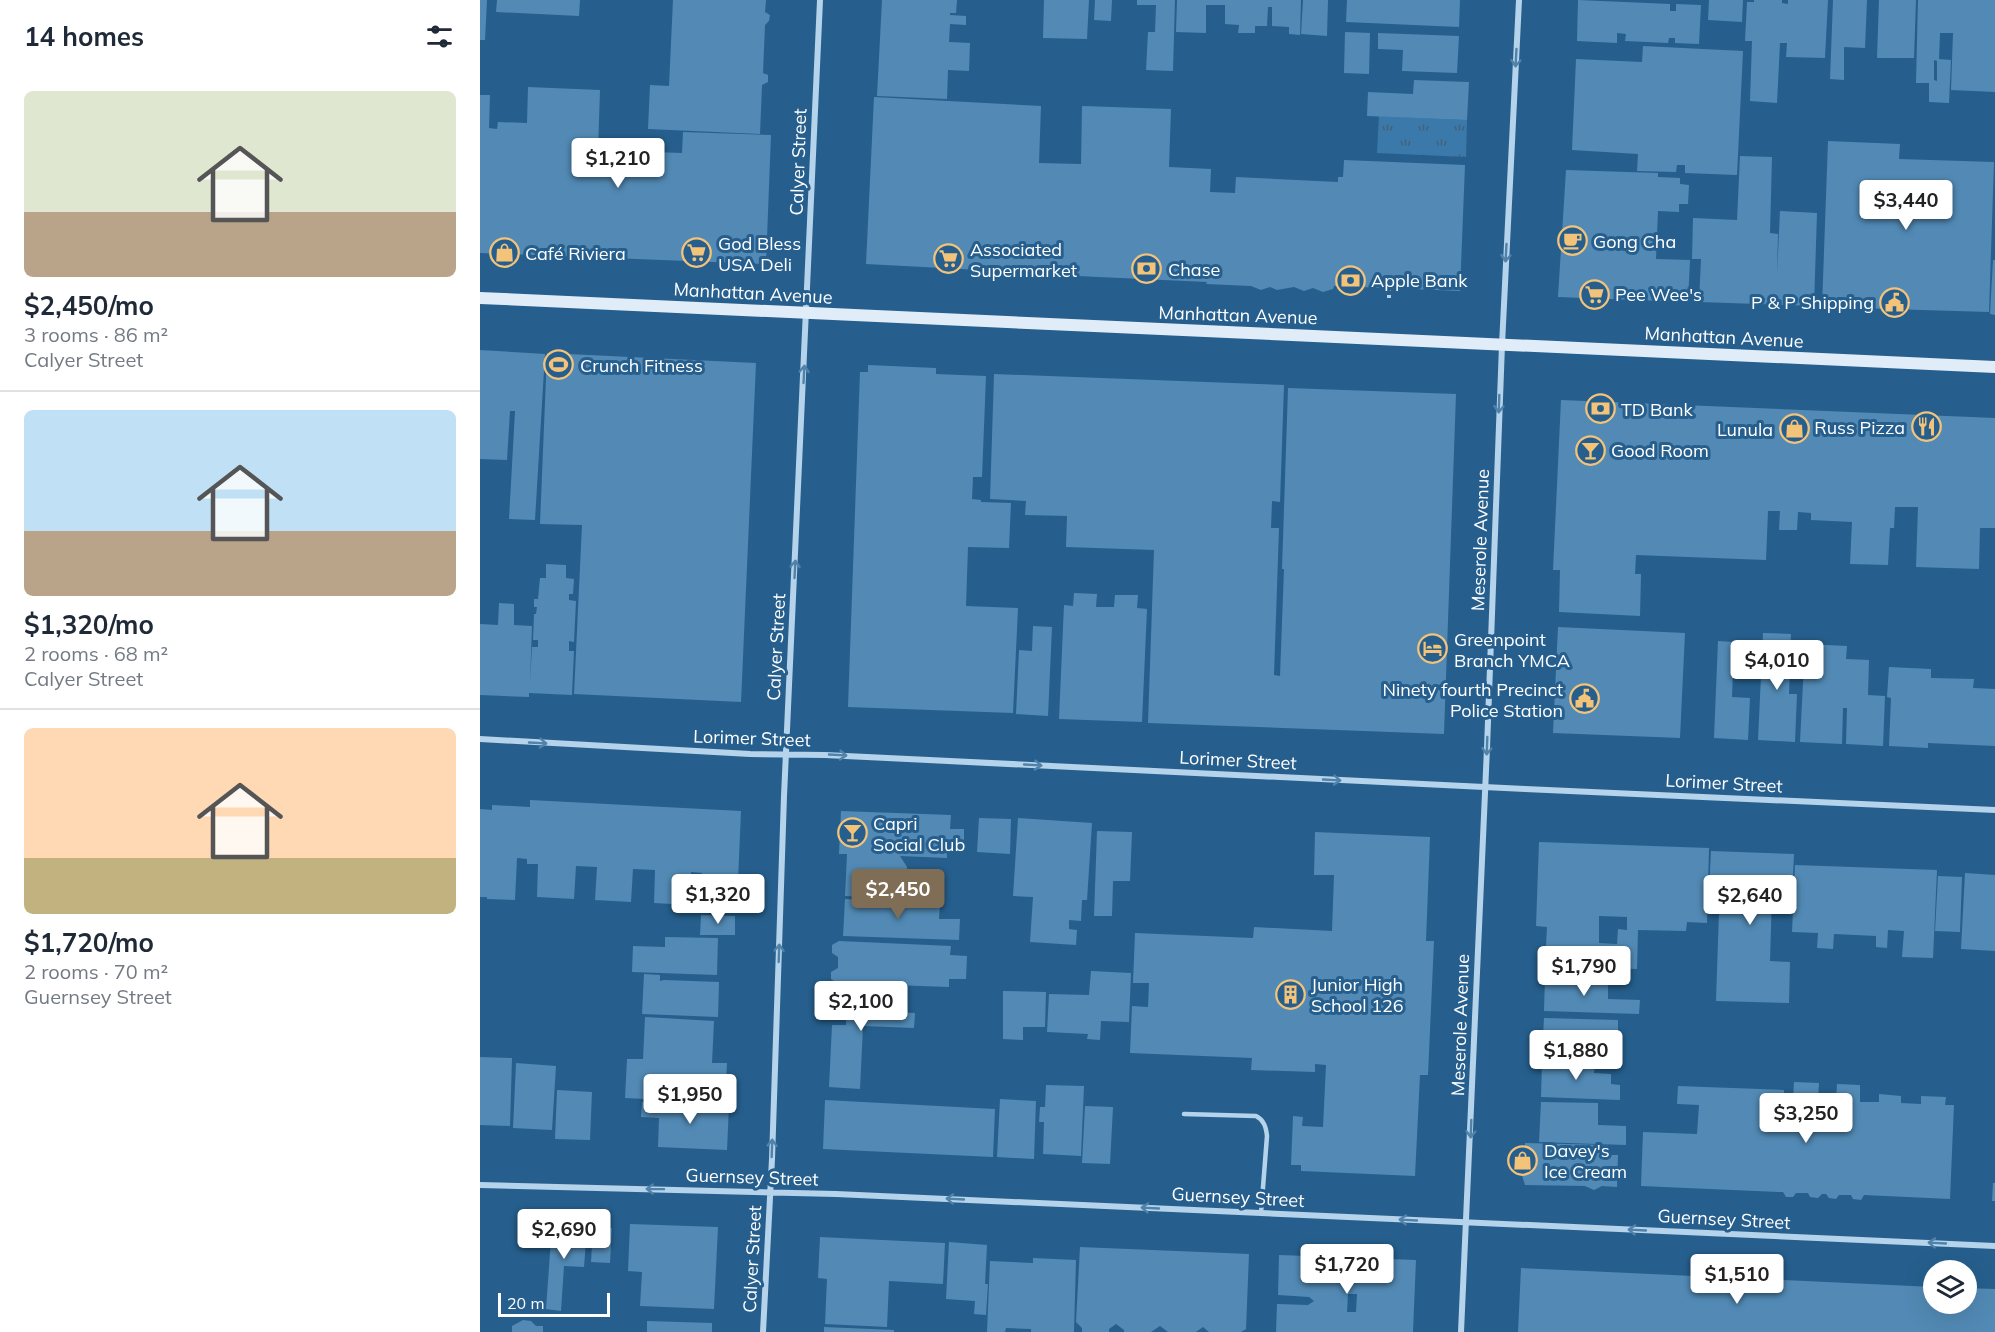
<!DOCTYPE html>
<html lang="en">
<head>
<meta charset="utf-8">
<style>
  body { margin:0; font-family:Mulish,sans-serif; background:#f2f2f3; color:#1f2937; height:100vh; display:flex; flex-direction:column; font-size:22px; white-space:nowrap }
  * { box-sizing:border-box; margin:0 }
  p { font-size:20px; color:#747a83 }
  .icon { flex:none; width:33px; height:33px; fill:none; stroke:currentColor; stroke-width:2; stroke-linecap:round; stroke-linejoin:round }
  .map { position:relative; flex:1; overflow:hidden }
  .panel { display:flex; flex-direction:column; background:#fff; width:480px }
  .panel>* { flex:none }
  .buttons { position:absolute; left:1443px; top:1260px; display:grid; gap:12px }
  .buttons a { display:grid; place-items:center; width:54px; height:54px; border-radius:50%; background:#fff; box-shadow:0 6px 24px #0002; font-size:30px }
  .scale { position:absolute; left:18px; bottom:15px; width:112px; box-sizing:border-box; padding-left:6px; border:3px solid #fff; border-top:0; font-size:16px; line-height:21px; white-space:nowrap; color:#fff; -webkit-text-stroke:4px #265f8d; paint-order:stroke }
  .price { position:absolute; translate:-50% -51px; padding:0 14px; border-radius:6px; background:#fff; color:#222; font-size:20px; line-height:39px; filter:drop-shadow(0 2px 3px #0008) }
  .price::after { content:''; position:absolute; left:50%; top:36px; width:18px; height:14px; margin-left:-9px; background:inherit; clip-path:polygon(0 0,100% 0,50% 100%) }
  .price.selected { background:#7f6e55; color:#fff }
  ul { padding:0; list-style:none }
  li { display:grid; align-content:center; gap:12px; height:318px; padding:0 24px }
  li+li { border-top:2px solid #e0e1e3 }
  li span { display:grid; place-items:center; height:186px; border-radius:9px; color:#555 }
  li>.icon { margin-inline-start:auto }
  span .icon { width:108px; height:108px; fill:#fffc; stroke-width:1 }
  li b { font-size:26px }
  h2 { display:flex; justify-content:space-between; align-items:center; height:72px; padding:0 24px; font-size:26px }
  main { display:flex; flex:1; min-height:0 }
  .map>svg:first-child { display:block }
  .grass { fill:url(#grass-tufts) }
  .building { fill:#528ab5; fill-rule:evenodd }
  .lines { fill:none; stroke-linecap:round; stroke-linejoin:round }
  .path { stroke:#b5d3eb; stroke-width:4; stroke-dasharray:3 4.5; stroke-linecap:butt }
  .lane { stroke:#b5d3eb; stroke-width:4.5 }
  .street { stroke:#b5d3eb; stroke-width:6 }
  .secondary { stroke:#e0edf9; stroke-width:12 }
  .oneway { stroke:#5182a9 }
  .labels { text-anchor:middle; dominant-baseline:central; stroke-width:6; stroke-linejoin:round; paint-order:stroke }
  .street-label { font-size:18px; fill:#fff; stroke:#265f8d }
  .poi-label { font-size:18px; fill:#fff; stroke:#265f8d; text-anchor:start }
</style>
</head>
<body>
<main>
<section class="panel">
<h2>14 homes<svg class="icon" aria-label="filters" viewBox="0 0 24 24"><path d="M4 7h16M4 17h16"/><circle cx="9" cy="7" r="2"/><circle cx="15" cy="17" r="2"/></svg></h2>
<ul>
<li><span style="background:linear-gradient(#dfe7d0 65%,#b9a48a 0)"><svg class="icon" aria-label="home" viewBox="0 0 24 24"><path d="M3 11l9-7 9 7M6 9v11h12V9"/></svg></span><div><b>$2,450/mo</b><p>3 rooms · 86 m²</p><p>Calyer Street</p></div></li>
<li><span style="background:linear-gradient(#bfe0f5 65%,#b9a48a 0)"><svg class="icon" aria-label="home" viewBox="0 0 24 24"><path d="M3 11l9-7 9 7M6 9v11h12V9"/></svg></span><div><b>$1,320/mo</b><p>2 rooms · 68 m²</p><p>Calyer Street</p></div></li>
<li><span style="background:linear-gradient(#ffd9b3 70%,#c2b280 0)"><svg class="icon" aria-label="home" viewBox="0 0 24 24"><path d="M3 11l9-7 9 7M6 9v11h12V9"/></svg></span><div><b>$1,720/mo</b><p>2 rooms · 70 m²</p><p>Guernsey Street</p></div></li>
</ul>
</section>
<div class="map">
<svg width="1515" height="1332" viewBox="0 0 1515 1332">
  <defs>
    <pattern id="grass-tufts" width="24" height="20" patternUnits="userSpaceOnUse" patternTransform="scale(1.5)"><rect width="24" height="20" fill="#3a79a9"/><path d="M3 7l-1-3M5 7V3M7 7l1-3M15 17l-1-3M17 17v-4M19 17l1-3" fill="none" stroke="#43627a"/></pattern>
  </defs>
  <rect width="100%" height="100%" fill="#265f8d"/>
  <path class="grass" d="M 899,116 L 987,120 L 986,157 L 897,153 Z"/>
  <path class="building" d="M 0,0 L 7,0 L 5,40 L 0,40 Z
    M 17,0 L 100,0 L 99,16 L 16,12 Z
    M 193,0 L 286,0 L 285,12 L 290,15 L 289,21 L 285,25 L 283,73 L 288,75 L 288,82 L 282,85 L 280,134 L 168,129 L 170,85 L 189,86 Z
    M 402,0 L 477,0 L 476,13 L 470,13 L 470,15 L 486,16 L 486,25 L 470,24 L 469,42 L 490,43 L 489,71 L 468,70 L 467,99 L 397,96 Z
    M 564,0 L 609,0 L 607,39 L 563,38 Z
    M 615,0 L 632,0 L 631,21 L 614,20 Z
    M 657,0 L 695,0 L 693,71 L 666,70 L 668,32 L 675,32 L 676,5 L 657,5 Z
    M 697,0 L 821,0 L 820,35 L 809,34 L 809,27 L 792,26 L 792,7 L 788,7 L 787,26 L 775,26 L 775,33 L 758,33 L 759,25 L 745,24 L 745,5 L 726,5 L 726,33 L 696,32 Z
    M 823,0 L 848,0 L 847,36 L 821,34 Z
    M 867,0 L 980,0 L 979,27 L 866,22 Z
    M 1098,0 L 1190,4 L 1190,11 L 1196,11 L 1196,4 L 1221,5 L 1219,44 L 1195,43 L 1195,38 L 1189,38 L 1188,43 L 1145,41 L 1146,34 L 1137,33 L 1137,43 L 1097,41 Z
    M 1229,0 L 1263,0 L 1262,22 L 1228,20 Z
    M 1274,0 L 1302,0 L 1302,3 L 1308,4 L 1308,0 L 1348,0 L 1345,58 L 1306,57 L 1307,43 L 1300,43 L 1297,103 L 1270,101 L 1272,41 L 1265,41 L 1267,2 L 1274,2 Z
    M 1353,0 L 1387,0 L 1385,48 L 1364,47 L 1364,80 L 1350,79 Z
    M 1399,0 L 1436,0 L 1434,58 L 1397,58 Z
    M 1438,0 L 1515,0 L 1515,92 L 1471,90 L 1473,33 L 1460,33 L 1459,59 L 1471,60 L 1469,103 L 1449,102 L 1449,83 L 1436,83 ZM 1454,60 L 1457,61 L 1457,81 L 1454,80 Z
    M 865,32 L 890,33 L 889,74 L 864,73 Z
    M 898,33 L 979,36 L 977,73 L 922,71 L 923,50 L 898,49 Z
    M 1163,46 L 1263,51 L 1257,175 L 1205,173 L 1205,165 L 1197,165 L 1196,172 L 1157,171 L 1158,154 L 1092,150 L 1096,59 L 1162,62 Z
    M 934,80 L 989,82 L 987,120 L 887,116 L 888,92 L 933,94 Z
    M 48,87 L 120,90 L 118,150 L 202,153 L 203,132 L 291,135 L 286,264 L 0,253 L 0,95 L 10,95 L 9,128 L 17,129 L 18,122 L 47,123 Z
    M 394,97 L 561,106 L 559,163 L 601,164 L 602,106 L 691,109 L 689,167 L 731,169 L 730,192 L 755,193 L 756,177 L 858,182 L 858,177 L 863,177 L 864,160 L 985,165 L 980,291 L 854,286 L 853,289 L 843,292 L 833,288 L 824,291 L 814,287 L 797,290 L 790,287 L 781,290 L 771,286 L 726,284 L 727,282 L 597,276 L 597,278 L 555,277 L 555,273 L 386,264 Z
    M 1348,141 L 1420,144 L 1419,159 L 1514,162 L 1509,312 L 1342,307 Z
    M 1260,156 L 1292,157 L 1290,233 L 1298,234 L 1297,275 L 1300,211 L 1337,213 L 1334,306 L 1219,302 L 1221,259 L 1212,259 L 1213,218 L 1257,220 Z
    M 1086,170 L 1178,173 L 1178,177 L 1200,178 L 1200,184 L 1209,185 L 1208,204 L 1199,204 L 1199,212 L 1178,211 L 1176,259 L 1210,260 L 1208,302 L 1078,297 Z
    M 1513,260 L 1515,260 L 1515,315 L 1510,314 Z
    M 0,350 L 65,354 L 55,520 L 29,519 L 35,411 L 30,411 L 27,460 L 0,459 Z
    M 67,353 L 276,363 L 261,702 L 94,694 L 102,525 L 60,524 Z
    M 388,365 L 456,368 L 456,374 L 506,376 L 502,477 L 493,477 L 492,499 L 501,500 L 501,502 L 531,503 L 529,548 L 488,547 L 486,606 L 538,608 L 533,713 L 368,707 L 380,372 L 388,372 Z
    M 514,374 L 804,385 L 800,502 L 792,501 L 791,528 L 799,528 L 794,675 L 800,676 L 804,569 L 802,569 L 808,388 L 976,394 L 964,734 L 668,723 L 674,550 L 586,547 L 587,516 L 545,515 L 546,501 L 510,499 Z
    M 1081,400 L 1515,418 L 1515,528 L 1500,528 L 1499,569 L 1436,567 L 1438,507 L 1415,507 L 1414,528 L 1410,528 L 1408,565 L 1370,564 L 1372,522 L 1331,520 L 1331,513 L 1318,512 L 1317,530 L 1299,530 L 1300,511 L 1288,511 L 1286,560 L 1156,555 L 1155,574 L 1161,574 L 1160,616 L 1079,612 L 1080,570 L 1073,570 Z
    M 66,564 L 86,565 L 86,578 L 94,579 L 93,594 L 89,594 L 89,600 L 96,601 L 94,642 L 89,641 L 89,651 L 94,651 L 92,695 L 49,693 L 49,697 L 0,695 L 0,624 L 18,625 L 19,603 L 34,604 L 34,625 L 52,626 L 50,683 L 52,647 L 58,647 L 58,640 L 53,640 L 54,614 L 56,614 L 57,607 L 54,607 L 54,599 L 58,599 L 60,578 L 66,578 Z
    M 594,593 L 617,594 L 616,607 L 634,607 L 635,595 L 658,595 L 657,608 L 667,609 L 662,722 L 579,719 L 584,605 L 593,606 Z
    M 553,626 L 572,627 L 568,716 L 536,714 L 539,650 L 552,651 Z
    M 1078,627 L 1205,633 L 1200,738 L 1073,733 Z
    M 1283,633 L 1311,634 L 1309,694 L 1317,694 L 1315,742 L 1278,740 Z
    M 1238,641 L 1254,642 L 1252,697 L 1270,698 L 1268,740 L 1234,738 Z
    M 1325,644 L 1367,646 L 1366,659 L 1389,660 L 1388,695 L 1405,696 L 1403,746 L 1366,744 L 1367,708 L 1363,708 L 1362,744 L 1320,742 Z
    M 1409,667 L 1451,669 L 1451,678 L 1494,679 L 1493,688 L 1515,689 L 1515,746 L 1448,743 L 1448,748 L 1409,746 L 1411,698 L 1407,697 Z
    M 50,800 L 261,811 L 257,904 L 220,903 L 222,873 L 211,872 L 210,905 L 174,903 L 175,870 L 153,869 L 151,902 L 115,900 L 117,867 L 96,866 L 94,899 L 57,897 L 58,864 L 47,864 L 47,859 L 37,858 L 35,900 L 7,899 L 7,897 L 0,897 L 0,809 L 12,810 L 12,805 L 50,807 Z
    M 361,811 L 471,815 L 470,829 L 484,829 L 484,846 L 467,846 L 467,858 L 420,856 L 427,867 L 427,877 L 453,878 L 453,899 L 365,896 L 367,854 L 359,854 Z
    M 499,818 L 531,819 L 530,854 L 497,852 Z
    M 538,818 L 612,823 L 607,900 L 602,900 L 601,921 L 589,920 L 589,929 L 597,930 L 596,945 L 550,942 L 553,897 L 533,896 Z
    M 617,831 L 652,832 L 650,881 L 633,881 L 632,916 L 614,916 Z
    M 835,832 L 950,837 L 946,941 L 954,941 L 948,1075 L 940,1075 L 935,1176 L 821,1171 L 821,1165 L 811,1165 L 813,1116 L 823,1117 L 822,1126 L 843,1127 L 846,1065 L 835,1064 L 835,1072 L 771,1070 L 772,1058 L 650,1053 L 652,1006 L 668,1007 L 669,983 L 653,983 L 655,933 L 773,938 L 774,927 L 852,931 L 854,875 L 834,875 Z
    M 1059,842 L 1229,848 L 1227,923 L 1207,922 L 1206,931 L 1158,930 L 1157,969 L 1065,966 L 1067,927 L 1056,926 ZM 1119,916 L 1147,917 L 1147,930 L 1138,929 L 1137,944 L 1119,943 Z
    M 1231,851 L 1314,854 L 1312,894 L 1292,894 L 1290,961 L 1310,962 L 1309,1003 L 1236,1001 L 1239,912 L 1249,913 L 1250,891 L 1229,891 Z
    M 1315,865 L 1457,870 L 1453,958 L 1422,957 L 1424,931 L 1408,930 L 1407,948 L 1396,947 L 1396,936 L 1354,934 L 1353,949 L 1337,948 L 1338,933 L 1312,932 Z
    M 1485,873 L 1515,875 L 1515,951 L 1481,949 Z
    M 1458,876 L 1482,877 L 1480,932 L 1455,931 Z
    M 365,899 L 460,903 L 459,919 L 480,919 L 479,940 L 363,936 Z
    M 221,915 L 255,916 L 255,935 L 220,935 Z
    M 185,937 L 238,938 L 237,975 L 152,972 L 153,946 L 185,947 Z
    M 359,941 L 471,946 L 470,955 L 487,956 L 486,979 L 469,979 L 469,987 L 357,983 L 351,979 L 351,972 L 358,968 L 358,957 L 352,953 L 352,945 Z
    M 611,971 L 651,973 L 649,1022 L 621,1021 L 620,1040 L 607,1039 L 608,1034 L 567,1032 L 569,994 L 609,995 Z
    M 164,974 L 180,975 L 180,981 L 184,980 L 239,982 L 238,1017 L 162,1014 Z
    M 1065,976 L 1128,978 L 1128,999 L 1160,1000 L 1159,1014 L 1064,1011 Z
    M 367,986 L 411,988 L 411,1012 L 435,1013 L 434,1028 L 383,1026 L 380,1089 L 349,1087 L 352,1025 L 366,1025 Z
    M 523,991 L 566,992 L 565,1027 L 543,1027 L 543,1040 L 523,1039 Z
    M 165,1017 L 234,1021 L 232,1063 L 247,1063 L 245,1103 L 145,1098 L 147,1059 L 163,1059 Z
    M 1064,1018 L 1138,1020 L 1138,1056 L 1062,1054 Z
    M 0,1057 L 32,1058 L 30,1126 L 0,1125 Z
    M 1062,1060 L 1115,1062 L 1114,1073 L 1131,1074 L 1131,1084 L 1140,1085 L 1140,1100 L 1061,1097 Z
    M 36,1063 L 76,1066 L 72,1130 L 33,1128 Z
    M 1314,1082 L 1339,1083 L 1338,1100 L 1356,1101 L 1357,1084 L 1380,1085 L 1380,1102 L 1399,1102 L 1399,1094 L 1421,1096 L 1421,1103 L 1441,1104 L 1441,1096 L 1466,1097 L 1465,1105 L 1474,1105 L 1470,1199 L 1384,1195 L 1381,1200 L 1373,1199 L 1371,1195 L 1359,1195 L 1356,1199 L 1349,1198 L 1346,1194 L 1342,1194 L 1338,1198 L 1330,1197 L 1328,1193 L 1316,1193 L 1313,1197 L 1306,1197 L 1303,1192 L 1299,1192 L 1161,1186 L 1163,1132 L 1217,1134 L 1219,1105 L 1197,1104 L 1198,1086 L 1304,1090 L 1304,1098 L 1313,1099 Z
    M 566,1085 L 604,1086 L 601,1156 L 563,1154 L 564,1122 L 559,1122 L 560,1107 L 565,1107 Z
    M 77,1090 L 112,1092 L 110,1140 L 75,1139 Z
    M 520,1099 L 556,1101 L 554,1159 L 517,1157 Z
    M 345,1100 L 515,1109 L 513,1157 L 343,1149 Z
    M 162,1102 L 249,1106 L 247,1150 L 178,1147 L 179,1118 L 161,1117 Z
    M 1061,1102 L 1118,1103 L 1118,1125 L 1146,1126 L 1146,1145 L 1059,1142 Z
    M 605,1106 L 633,1107 L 630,1164 L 602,1163 Z
    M 1045,1143 L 1128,1145 L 1128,1155 L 1138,1155 L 1137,1187 L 1122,1186 L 1114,1190 L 1105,1186 L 1045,1185 L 1040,1169 L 1045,1161 Z
    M 1513,1183 L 1515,1183 L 1515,1201 L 1512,1201 Z
    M 150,1224 L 238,1227 L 234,1309 L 160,1306 L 162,1272 L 148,1271 Z
    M 72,1225 L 107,1228 L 104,1267 L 84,1266 L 81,1311 L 66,1309 Z
    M 113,1227 L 132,1228 L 130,1263 L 111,1262 Z
    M 340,1237 L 465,1243 L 463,1284 L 409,1281 L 407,1327 L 345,1324 L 347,1279 L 338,1278 Z
    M 469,1242 L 507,1245 L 505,1284 L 508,1284 L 506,1315 L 494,1314 L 495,1301 L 466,1299 Z
    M 600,1247 L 769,1254 L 766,1329 L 761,1332 L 729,1332 L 723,1327 L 716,1332 L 688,1332 L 680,1326 L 671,1332 L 644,1332 L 644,1330 L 636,1324 L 629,1329 L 629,1332 L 602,1332 L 602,1328 L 596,1322 Z
    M 799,1255 L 936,1260 L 933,1332 L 796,1332 L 797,1304 L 828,1305 L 834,1301 L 829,1297 L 798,1295 ZM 868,1294 L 877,1294 L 876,1312 L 867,1312 Z
    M 553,1258 L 596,1260 L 594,1332 L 551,1332 L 551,1329 L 526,1328 L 525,1332 L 507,1332 L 510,1261 L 553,1263 Z
    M 1041,1268 L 1454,1287 L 1454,1304 L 1486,1304 L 1486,1288 L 1515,1289 L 1515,1332 L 1038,1332 Z
    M 43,1320 L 51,1321 L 56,1326 L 63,1326 L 63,1332 L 32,1332 L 32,1326 Z
    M 167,1321 L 232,1323 L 232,1332 L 167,1332 Z
    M 344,1327 L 414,1330 L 414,1332 L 344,1332 Z"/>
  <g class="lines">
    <path class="path" d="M 909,298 L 909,288"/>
    <path class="lane" d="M 704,1114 L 776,1116 C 784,1120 786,1127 787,1136 L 781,1213"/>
    <path class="street" d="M 0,739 L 270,754 L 345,755 L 1045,789 L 1515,810
      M 0,1185 L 356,1194 L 1515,1246
      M 283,1332 L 292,1159 L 304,796 L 340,0
      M 981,1332 L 1007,748 L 1022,345 L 1039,0"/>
    <path class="secondary" d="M 0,298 L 1515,367"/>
  </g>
  <defs><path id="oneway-shaft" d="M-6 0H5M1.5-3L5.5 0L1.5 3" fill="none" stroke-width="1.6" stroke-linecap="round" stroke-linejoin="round" transform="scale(1.5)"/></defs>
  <g class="oneway">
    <use href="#oneway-shaft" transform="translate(1036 58) rotate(93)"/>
    <use href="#oneway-shaft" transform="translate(1026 253) rotate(93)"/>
    <use href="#oneway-shaft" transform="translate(324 374) rotate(-87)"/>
    <use href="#oneway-shaft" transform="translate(1019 404) rotate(92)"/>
    <use href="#oneway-shaft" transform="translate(315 569) rotate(-87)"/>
    <use href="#oneway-shaft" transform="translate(58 743) rotate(3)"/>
    <use href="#oneway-shaft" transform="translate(1007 746) rotate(92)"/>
    <use href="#oneway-shaft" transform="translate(358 755) rotate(3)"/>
    <use href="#oneway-shaft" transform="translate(553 765) rotate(3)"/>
    <use href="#oneway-shaft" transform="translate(852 780) rotate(3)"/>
    <use href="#oneway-shaft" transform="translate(299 953) rotate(-88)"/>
    <use href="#oneway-shaft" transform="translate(991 1129) rotate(92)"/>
    <use href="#oneway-shaft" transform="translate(292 1148) rotate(-88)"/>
    <use href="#oneway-shaft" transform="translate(175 1189) rotate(-179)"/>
    <use href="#oneway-shaft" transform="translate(475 1199) rotate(-177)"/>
    <use href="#oneway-shaft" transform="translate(670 1208) rotate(-177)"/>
    <use href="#oneway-shaft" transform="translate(928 1220) rotate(-177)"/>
    <use href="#oneway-shaft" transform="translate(1157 1230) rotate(-177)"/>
    <use href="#oneway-shaft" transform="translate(1457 1243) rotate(-177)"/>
  </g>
  <defs>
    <symbol id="cafe-ring" viewBox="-11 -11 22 22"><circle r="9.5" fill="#265f8d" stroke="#f4c37a" stroke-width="1.5"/><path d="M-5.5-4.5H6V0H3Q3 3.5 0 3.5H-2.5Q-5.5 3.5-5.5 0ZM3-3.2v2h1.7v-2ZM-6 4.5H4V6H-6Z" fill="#f4c37a"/></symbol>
    <symbol id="shop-ring" viewBox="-11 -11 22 22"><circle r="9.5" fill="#265f8d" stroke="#f4c37a" stroke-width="1.5"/><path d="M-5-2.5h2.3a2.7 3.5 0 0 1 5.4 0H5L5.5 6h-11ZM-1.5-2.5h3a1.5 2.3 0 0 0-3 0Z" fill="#f4c37a"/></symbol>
    <symbol id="supermarket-ring" viewBox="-11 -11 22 22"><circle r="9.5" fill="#265f8d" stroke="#f4c37a" stroke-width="1.5"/><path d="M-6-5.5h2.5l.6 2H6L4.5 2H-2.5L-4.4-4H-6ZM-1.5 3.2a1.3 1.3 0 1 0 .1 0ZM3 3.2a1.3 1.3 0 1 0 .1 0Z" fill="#f4c37a"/></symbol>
    <symbol id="bank-ring" viewBox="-11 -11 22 22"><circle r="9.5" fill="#265f8d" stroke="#f4c37a" stroke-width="1.5"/><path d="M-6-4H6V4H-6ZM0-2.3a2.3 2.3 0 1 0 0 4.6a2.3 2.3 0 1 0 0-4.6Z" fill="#f4c37a"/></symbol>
    <symbol id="civic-ring" viewBox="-11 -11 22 22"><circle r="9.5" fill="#265f8d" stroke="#f4c37a" stroke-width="1.5"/><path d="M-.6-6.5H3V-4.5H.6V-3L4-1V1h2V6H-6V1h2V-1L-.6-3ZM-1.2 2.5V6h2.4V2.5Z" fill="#f4c37a"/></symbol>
    <symbol id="stadium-ring" viewBox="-11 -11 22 22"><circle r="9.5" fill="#265f8d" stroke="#f4c37a" stroke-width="1.5"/><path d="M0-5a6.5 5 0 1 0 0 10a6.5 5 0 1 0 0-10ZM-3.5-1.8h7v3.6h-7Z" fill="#f4c37a"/></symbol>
    <symbol id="restaurant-ring" viewBox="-11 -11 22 22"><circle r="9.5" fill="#265f8d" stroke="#f4c37a" stroke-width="1.5"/><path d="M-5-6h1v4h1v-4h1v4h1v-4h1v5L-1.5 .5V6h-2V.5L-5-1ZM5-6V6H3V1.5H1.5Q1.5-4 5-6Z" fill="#f4c37a"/></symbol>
    <symbol id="bar-ring" viewBox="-11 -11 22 22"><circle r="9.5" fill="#265f8d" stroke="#f4c37a" stroke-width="1.5"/><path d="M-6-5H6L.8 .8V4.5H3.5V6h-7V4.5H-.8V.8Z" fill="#f4c37a"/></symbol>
    <symbol id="hotel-ring" viewBox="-11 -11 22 22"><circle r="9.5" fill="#265f8d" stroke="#f4c37a" stroke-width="1.5"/><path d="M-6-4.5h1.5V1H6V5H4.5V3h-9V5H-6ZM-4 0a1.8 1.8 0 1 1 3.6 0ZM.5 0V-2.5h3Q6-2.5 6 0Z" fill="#f4c37a"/></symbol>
    <symbol id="building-ring" viewBox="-11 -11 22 22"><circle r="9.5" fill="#265f8d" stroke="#f4c37a" stroke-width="1.5"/><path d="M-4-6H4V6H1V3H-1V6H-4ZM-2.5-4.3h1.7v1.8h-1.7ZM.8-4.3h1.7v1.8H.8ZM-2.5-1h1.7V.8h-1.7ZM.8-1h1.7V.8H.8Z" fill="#f4c37a"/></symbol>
  </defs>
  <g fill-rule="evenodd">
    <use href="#cafe-ring" x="1076" y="224" width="33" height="33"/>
    <use href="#shop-ring" x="8" y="236" width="33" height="33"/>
    <use href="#supermarket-ring" x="200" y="236" width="33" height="33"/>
    <use href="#supermarket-ring" x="452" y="242" width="33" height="33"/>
    <use href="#bank-ring" x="650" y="252" width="33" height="33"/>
    <use href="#bank-ring" x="854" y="264" width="33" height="33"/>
    <use href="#supermarket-ring" x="1098" y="278" width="33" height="33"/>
    <use href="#civic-ring" x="1398" y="286" width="33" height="33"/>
    <use href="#stadium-ring" x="62" y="348" width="33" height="33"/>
    <use href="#bank-ring" x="1104" y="392" width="33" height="33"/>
    <use href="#restaurant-ring" x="1430" y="410" width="33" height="33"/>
    <use href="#shop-ring" x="1298" y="412" width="33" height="33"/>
    <use href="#bar-ring" x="1094" y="434" width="33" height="33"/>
    <use href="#hotel-ring" x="936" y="632" width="33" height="33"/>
    <use href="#civic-ring" x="1088" y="682" width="33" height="33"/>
    <use href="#bar-ring" x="356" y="816" width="33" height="33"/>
    <use href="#building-ring" x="794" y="978" width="33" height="33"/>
    <use href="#shop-ring" x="1026" y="1144" width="33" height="33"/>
  </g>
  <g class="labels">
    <g class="street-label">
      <text transform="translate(318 162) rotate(-88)">Calyer Street</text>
      <text transform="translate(273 293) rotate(3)">Manhattan Avenue</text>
      <text transform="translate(758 315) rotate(2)">Manhattan Avenue</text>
      <text transform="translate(1244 337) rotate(3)">Manhattan Avenue</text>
      <text transform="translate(1000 540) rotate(-88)">Meserole Avenue</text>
      <text transform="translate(296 647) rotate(-87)">Calyer Street</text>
      <text transform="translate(272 738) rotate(2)">Lorimer Street</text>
      <text transform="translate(758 760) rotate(3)">Lorimer Street</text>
      <text transform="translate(1244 783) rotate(3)">Lorimer Street</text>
      <text transform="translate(980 1025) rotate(-88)">Meserole Avenue</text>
      <text transform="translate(272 1177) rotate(2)">Guernsey Street</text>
      <text transform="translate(758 1197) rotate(3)">Guernsey Street</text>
      <text transform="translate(1244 1219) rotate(3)">Guernsey Street</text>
      <text transform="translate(272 1259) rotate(-87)">Calyer Street</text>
    </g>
    <g class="poi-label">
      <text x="1113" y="241">Gong Cha</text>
      <text x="238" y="243">God Bless<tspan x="238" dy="21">USA Deli</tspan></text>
      <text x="490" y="249">Associated<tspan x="490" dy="21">Supermarket</tspan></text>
      <text x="45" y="253">Café Riviera</text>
      <text x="688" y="269">Chase</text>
      <text x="891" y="280">Apple Bank</text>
      <text x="1135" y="294">Pee Wee's</text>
      <text x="1394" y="302" text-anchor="end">P &amp; P Shipping</text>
      <text x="100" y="365">Crunch Fitness</text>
      <text x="1141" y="409">TD Bank</text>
      <text x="1425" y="427" text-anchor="end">Russ Pizza</text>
      <text x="1293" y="429" text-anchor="end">Lunula</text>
      <text x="1131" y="450">Good Room</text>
      <text x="974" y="639">Greenpoint<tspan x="974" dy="21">Branch YMCA</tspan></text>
      <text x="1083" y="689" text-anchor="end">Ninety fourth Precinct<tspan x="1083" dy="21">Police Station</tspan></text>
      <text x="393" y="823">Capri<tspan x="393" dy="21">Social Club</tspan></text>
      <text x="831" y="984">Junior High<tspan x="831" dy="21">School 126</tspan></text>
      <text x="1064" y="1150">Davey's<tspan x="1064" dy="21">Ice Cream</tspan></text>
    </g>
  </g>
</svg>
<div class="buttons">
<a><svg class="icon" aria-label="layers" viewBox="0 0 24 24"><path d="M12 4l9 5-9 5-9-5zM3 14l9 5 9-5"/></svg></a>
</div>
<div class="scale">20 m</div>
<b class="price" style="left:138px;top:189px">$1,210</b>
<b class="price" style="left:1426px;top:231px">$3,440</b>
<b class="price" style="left:1297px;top:691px">$4,010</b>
<b class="price selected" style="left:418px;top:920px">$2,450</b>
<b class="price" style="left:238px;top:925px">$1,320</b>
<b class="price" style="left:1270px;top:926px">$2,640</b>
<b class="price" style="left:1104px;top:997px">$1,790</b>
<b class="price" style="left:381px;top:1032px">$2,100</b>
<b class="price" style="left:1096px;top:1081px">$1,880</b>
<b class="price" style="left:210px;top:1125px">$1,950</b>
<b class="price" style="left:1326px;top:1144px">$3,250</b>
<b class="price" style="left:84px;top:1260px">$2,690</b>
<b class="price" style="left:867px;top:1295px">$1,720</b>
<b class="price" style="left:1257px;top:1305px">$1,510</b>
</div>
</main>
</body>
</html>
